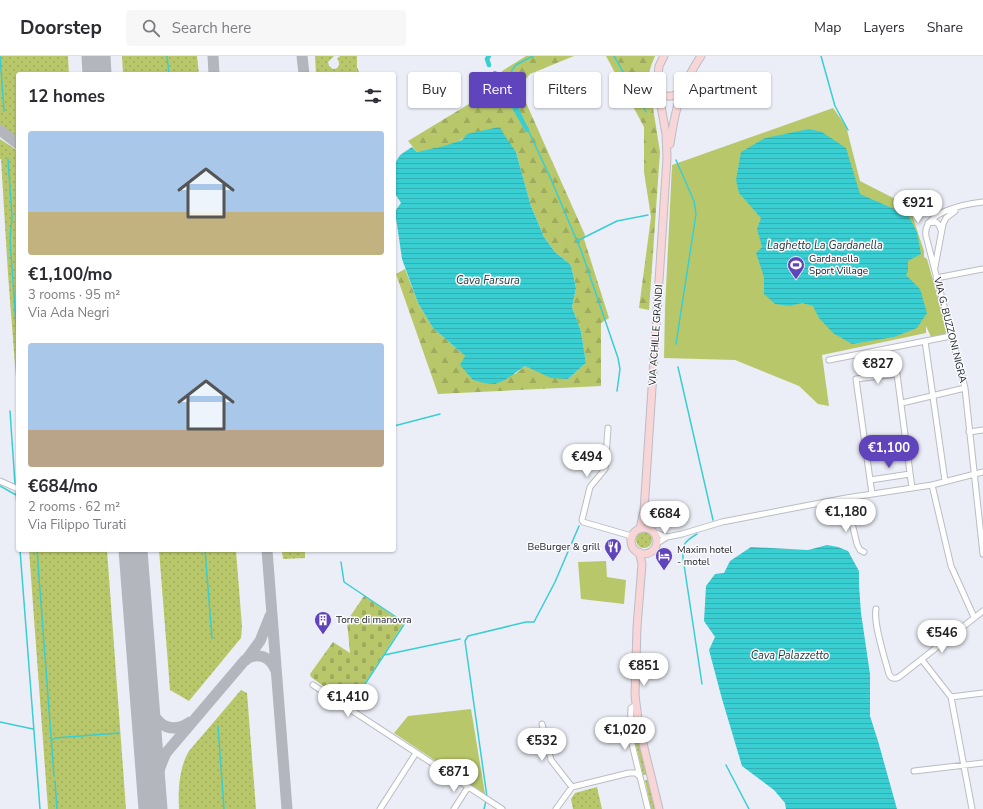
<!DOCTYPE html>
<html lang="en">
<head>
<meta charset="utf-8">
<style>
  body { margin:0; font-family:"Nunito Sans",sans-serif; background:#f7f7f7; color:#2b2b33; height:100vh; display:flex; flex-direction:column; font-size:15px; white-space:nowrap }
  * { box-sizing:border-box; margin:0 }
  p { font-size:13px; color:#7c7c81 }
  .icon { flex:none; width:22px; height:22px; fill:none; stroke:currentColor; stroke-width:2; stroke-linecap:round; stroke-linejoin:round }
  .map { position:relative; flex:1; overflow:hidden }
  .panel { position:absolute; left:16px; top:16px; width:380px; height:480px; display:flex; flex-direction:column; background:#fff; border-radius:4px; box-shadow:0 1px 3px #0004 }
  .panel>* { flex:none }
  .hud { position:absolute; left:408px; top:16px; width:380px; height:36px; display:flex; gap:8px }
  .price { position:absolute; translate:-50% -34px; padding:0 9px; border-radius:14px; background:#fff; color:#222; font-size:13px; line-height:26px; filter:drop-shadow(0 1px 2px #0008) }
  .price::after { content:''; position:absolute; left:50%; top:24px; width:12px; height:9px; margin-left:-6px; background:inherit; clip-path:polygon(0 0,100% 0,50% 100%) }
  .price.current { background:#5f44bc; color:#fff }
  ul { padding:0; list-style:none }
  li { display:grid; align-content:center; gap:8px; height:212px; padding:0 12px }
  li span { display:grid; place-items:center; height:124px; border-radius:4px; color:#555 }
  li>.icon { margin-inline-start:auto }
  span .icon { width:72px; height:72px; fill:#fffc; stroke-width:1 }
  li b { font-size:17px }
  h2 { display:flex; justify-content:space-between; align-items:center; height:48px; padding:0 12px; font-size:17px }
  .tag { padding:0 14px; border-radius:4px; background:#fff; box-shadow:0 1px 3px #0004; font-size:14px; line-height:36px }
  .tag.current { background:#5f44bc; color:#fff }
  header { display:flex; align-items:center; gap:24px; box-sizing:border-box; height:56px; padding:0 20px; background:#fff; border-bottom:1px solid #e1e1e2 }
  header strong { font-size:19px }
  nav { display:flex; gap:22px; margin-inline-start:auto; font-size:14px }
  .search { width:280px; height:36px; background:#f7f7f7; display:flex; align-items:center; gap:10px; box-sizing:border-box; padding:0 14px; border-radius:4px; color:#7c7c81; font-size:15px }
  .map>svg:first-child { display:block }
  .grass { fill:url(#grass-dots) }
  .forest { fill:url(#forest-firs) }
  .cemetery { fill:url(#cemetery-stones) }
  .green { fill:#b9c76b }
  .water { fill:url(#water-rules) }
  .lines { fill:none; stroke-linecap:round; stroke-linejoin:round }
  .stream { stroke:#39ced2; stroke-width:1.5 }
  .canal { stroke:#39ced2; stroke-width:4.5 }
  .taxiway { stroke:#b3b6bc; stroke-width:11 }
  .runway { stroke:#b3b6bc; stroke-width:29 }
  .street-casing { stroke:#babdc4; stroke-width:7 }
  .secondary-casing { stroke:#babdc4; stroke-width:9 }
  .street { stroke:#fff; stroke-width:5 }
  .secondary { stroke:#f8d5d6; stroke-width:7 }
  .labels { text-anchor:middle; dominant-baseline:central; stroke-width:3; stroke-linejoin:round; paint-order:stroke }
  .poi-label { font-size:10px; fill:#1c1d20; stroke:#fafbfe; text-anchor:start }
  .street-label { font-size:10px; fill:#1c1d20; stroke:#fafbfe }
  .water-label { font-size:11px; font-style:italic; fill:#223a3b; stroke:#fafbfe }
</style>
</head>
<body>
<header>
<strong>Doorstep</strong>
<div class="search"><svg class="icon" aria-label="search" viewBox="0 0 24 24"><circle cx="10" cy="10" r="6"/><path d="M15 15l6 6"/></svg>Search here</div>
<nav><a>Map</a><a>Layers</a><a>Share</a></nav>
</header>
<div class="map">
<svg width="983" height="753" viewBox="0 0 983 753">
  <defs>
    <pattern id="grass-dots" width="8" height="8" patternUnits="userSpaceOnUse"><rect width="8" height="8" fill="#b9c76b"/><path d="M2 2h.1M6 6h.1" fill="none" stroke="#9eaa5c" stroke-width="1.8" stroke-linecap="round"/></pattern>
    <pattern id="forest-firs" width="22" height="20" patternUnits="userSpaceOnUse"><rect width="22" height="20" fill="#b9c76b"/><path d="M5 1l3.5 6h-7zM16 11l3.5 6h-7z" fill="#9eaa5c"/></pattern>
    <pattern id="cemetery-stones" width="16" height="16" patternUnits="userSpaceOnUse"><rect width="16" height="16" fill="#b9c76b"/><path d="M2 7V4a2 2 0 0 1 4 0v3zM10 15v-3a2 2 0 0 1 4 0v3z" fill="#9eaa5c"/></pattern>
    <pattern id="water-rules" width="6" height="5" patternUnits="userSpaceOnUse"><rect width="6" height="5" fill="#39ced2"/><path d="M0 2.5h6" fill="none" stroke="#32b0b4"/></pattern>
  </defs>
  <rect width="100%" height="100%" fill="#ebeef6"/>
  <path class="grass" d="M 0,0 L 68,0 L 69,18 L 18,18 L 18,83 L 0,69 Z
    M 122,0 L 197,0 L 199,18 L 123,18 Z
    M 315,0 L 334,0 L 328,6 L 329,10 L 333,13 C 339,13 341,7 337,3 L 340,0 L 357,0 L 357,11 L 360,18 L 316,18 Z
    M 0,83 L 18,95 L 18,348 L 8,218 L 1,103 L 0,103 Z
    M636 484a8 8 0 1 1 16 0a8 8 0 1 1-16 0Z
    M 29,494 L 107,494 L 126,753 L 48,753 Z
    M 159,494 L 236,494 L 242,571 L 241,582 L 189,645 L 170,634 Z
    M 282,494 L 305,494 L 305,502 L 283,503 Z
    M 241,634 L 247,637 L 256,753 L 179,753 C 178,734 179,712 189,695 Z
    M 632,656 L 635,656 L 647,717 L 645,719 L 643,719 L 633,677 Z
    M 645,724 L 648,724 L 656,753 L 651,753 Z
    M 597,731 L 602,753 L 573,753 L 571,743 L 575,737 Z"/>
  <path class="forest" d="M 526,0 L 574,0 L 530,18 L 519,31 L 585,179 L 584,183 L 609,262 L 601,267 L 601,330 L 438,338 L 396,218 L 405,213 L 418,247 L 433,272 L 465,300 L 515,318 L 525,310 L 538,315 L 568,323 L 586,307 L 581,275 L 572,251 L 576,232 L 571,209 L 555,196 L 544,181 L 531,150 L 516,96 L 468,78 C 456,91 434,93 417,96 L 408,85 L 487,37 L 496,27 L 504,23 L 502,15 Z
    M 606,0 L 655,0 L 651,10 L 649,18 L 650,33 L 660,96 L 649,254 L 639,252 L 651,161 L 644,116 L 644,71 Z"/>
  <path class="cemetery" d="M 364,540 L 404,567 L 350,650 L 311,621 L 310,618 L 333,586 L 350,597 L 347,565 Z"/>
  <path class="green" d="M 833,52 L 846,70 L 860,125 L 909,150 L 924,195 L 924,201 L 927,203 L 948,277 L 931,281 L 926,270 L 926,277 L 822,299 L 829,350 L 818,348 L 799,330 L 735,304 L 664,302 L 665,253 L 672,109 Z
    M 606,505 L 607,521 L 626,524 L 624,548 L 581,543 L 578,506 Z
    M 471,653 L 485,738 L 394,677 L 408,660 Z"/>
  <path class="water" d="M 499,71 L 516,96 L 531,150 L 544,181 L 555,196 L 571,209 L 576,232 L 572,251 L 581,275 L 586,307 L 568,323 L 551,322 L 525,310 L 505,324 L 495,328 L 484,327 L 473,324 L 460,309 L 465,300 L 433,272 L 418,247 L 402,203 L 395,155 L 401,147 L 394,136 L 394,109 L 400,99 L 412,91 L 417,96 L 444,90 L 462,84 L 467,78 Z
    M 809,73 L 822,76 L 846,92 L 860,138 L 908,159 L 917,176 L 921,198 L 908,205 L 908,215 L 906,219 L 920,233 L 927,257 L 917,272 L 894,281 L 852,288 L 833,277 L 819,262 L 813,250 L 802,247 L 790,250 L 775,248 L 764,238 L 764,221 L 756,197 L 762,191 L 757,173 L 761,162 L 739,137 L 736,124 L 741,96 L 765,82 Z
    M 827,489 L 838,491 L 848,495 L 859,515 L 859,529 L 861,557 L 870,618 L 870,660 L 878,685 L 897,753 L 786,753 L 785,747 L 774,734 L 742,710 L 722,643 L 709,594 L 715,581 L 704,565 L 706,530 L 715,518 L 724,517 L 730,505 L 751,491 L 808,494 Z"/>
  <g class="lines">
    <path class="stream" d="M 0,0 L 4,55
      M 167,0 L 169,18
      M 533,0 L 516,9 L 512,14 L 509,26 L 514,44 L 550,121 L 582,197 L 618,302 L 620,313 L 617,335
      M 614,0 L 646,56
      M 821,0 L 835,50 L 848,74
      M 8,103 L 12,161 L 10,184 L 18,295
      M 676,104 L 694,145 L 696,158 L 676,288
      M 577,185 L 617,165 L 648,159
      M 678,311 L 713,464
      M 10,355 L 15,428
      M 394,370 L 440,358
      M 0,430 L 16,439
      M 16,437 L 18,462
      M 697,478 C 685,485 682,488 683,502 L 702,628
      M 20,494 L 40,753
      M 37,494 L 54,720
      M 205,494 L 212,582
      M 339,494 L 339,495
      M 341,506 L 344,526 L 405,567 L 350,651
      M 384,599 L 460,583
      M 0,666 L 33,673
      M 218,670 L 224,753
      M 52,684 L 55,682 L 119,677
      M 726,709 L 749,753
      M 55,725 L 57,753
      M 487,741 L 465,585 L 468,580 L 526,566 L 534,566 L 555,526 L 579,470
      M 484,753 L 486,745"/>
    <path class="canal" d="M 489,9 L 487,3 L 489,0
      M 495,17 L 527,74"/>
    <path class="taxiway" d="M 213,0 L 214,18
      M 302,0 L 304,18
      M 0,74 L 18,88
      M 267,494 L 287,753
      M 246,604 L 260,585 L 270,560
      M 144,639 C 151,660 165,683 190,666
      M 152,742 C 155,726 159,712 166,697 L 245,604 C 258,595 271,601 276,615"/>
    <path class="runway" d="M 96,0 L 97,18
      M 133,494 L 153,753"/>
    <defs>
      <path id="street" d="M 983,146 C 965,148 922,156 926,180 L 965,332 L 983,498
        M 928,167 L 936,166 L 939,169 L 941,174
        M 935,211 L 943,168 L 946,162 L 955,155
        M 936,222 L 983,213
        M 925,285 L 945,425
        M 829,304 L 951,280
        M 902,347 L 965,332
        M 608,372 L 605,413 L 590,431 L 582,464 L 583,466 L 628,479 L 631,483
        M 969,376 L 983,374
        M 870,424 L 910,418
        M 0,425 L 18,433
        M 932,429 L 951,510 L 974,561
        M 872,438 L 856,323 L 897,318 L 912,432
        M 846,442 L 857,488 L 860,494 L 864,496
        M 653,476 L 667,481
        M 656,488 L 667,481 L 682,478 L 722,466 L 846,442 L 932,429 L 983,416
        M 876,553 C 873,567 885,603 889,618 C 891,623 895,623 899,621 L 983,555
        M 922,604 L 951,641 L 972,753
        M 313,629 L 502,753
        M 951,641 L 983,637
        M 636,649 L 631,652 L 630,680 L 648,753
        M 542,668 L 551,704 L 572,731
        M 914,715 L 983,707
        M 380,753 L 416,697
        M 454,753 L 468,731
        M 556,753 L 572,731 L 629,717 L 636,717 L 640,721"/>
      <path id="secondary" d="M 657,33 C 664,43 674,42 682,34
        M 670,88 C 675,53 681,30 701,0
        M631 485a13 13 0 1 1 26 0a13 13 0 1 1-26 0Z
        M 640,473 L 644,455 L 667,102 L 666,78 L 657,28 L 659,10 L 664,0
        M 639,496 L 642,508 L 637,571 L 635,639 L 639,671 L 659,753"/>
    </defs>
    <use href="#street" class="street-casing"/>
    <use href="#secondary" class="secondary-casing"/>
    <use href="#street" class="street"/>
    <use href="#secondary" class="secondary"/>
  </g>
  <defs>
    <symbol id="stadium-pin" viewBox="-11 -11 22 30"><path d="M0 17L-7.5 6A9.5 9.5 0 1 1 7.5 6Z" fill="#5f44bc" stroke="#fafbfe"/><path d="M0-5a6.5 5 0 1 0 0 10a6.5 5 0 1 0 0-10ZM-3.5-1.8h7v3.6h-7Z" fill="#fff"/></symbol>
    <symbol id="restaurant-pin" viewBox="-11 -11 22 30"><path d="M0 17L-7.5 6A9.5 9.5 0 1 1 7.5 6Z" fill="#5f44bc" stroke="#fafbfe"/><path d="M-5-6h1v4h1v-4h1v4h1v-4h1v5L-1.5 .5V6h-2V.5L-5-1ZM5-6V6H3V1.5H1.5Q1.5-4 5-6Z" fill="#fff"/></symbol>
    <symbol id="hotel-pin" viewBox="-11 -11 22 30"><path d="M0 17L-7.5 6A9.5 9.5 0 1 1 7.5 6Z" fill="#5f44bc" stroke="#fafbfe"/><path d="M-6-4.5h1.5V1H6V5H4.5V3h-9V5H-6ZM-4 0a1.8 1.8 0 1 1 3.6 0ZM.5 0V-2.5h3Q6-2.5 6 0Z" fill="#fff"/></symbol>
    <symbol id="building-pin" viewBox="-11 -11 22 30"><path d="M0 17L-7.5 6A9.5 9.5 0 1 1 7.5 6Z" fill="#5f44bc" stroke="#fafbfe"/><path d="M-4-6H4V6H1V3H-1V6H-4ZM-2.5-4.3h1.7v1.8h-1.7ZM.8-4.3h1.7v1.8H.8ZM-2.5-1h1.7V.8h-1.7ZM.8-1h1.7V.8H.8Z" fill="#fff"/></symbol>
  </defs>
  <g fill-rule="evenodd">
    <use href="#stadium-pin" x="786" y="199" width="20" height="27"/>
    <use href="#restaurant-pin" x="603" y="481" width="20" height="27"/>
    <use href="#hotel-pin" x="654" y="490" width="20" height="27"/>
    <use href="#building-pin" x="313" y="554" width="20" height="27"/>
  </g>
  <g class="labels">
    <g class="poi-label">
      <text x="809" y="203">Gardanella<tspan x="809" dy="12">Sport Village</tspan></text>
      <text x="600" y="491" text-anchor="end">BeBurger &amp; grill</text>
      <text x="677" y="494">Maxim hotel<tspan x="677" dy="12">- motel</tspan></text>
      <text x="336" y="564">Torre di manovra</text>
    </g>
    <g class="street-label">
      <text transform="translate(950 274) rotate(76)">VIA G. BUZZONI NIGRA</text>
      <text transform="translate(656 279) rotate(-86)">VIA ACHILLE GRANDI</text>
    </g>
    <g class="water-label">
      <text x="825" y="189">Laghetto La Gardanella</text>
      <text x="488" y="224">Cava Farsura</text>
      <text x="790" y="599">Cava Palazzetto</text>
    </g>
  </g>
</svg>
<b class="price" style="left:918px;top:168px">€921</b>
<b class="price" style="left:878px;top:329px">€827</b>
<b class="price current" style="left:889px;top:413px">€1,100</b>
<b class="price" style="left:587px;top:422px">€494</b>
<b class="price" style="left:846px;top:477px">€1,180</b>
<b class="price" style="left:665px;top:479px">€684</b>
<b class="price" style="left:942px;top:598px">€546</b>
<b class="price" style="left:644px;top:631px">€851</b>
<b class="price" style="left:348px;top:662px">€1,410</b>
<b class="price" style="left:625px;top:695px">€1,020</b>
<b class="price" style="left:542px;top:706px">€532</b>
<b class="price" style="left:454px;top:737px">€871</b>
<div class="hud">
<a class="tag">Buy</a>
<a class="tag current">Rent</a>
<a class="tag">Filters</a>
<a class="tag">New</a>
<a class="tag">Apartment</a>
</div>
<section class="panel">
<h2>12 homes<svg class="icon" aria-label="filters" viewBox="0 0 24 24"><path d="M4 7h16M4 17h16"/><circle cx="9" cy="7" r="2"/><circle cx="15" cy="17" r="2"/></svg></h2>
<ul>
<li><span style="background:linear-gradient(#a9c7e8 65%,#c2b280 0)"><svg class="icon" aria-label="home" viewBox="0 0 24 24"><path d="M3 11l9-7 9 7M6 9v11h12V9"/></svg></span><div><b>€1,100/mo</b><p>3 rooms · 95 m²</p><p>Via Ada Negri</p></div></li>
<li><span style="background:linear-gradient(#a9c7e8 70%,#b9a48a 0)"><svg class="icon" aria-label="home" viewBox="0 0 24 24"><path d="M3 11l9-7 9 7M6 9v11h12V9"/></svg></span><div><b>€684/mo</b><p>2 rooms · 62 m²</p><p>Via Filippo Turati</p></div></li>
</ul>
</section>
</div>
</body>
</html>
